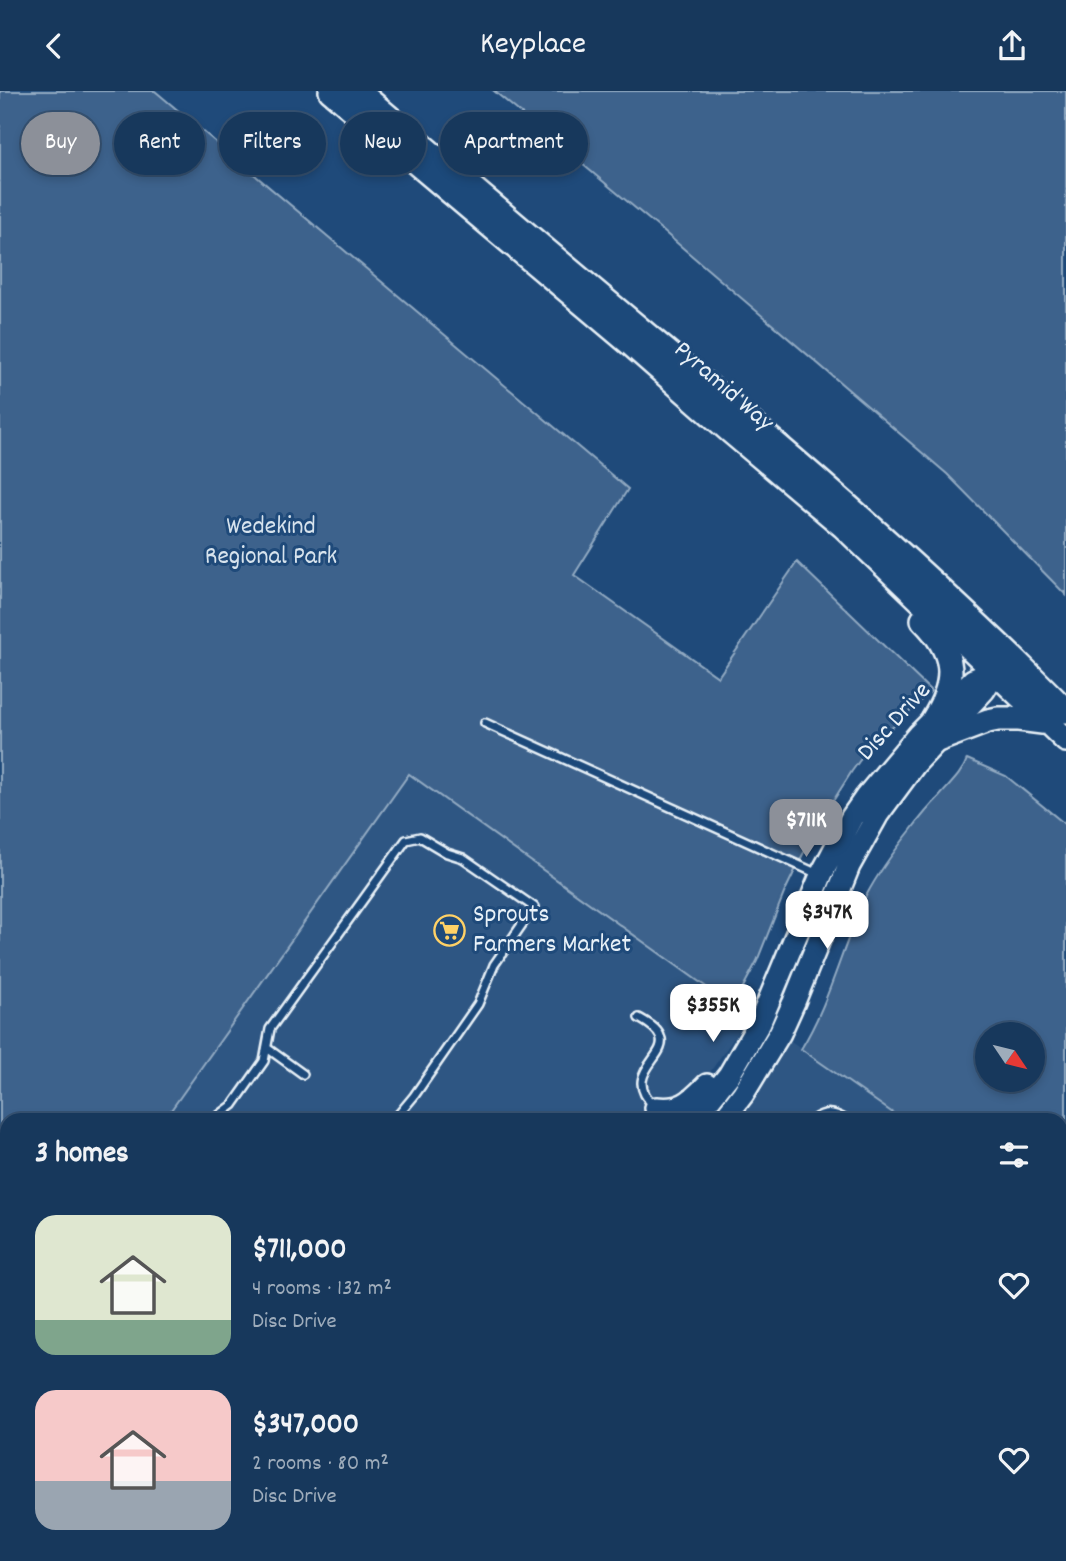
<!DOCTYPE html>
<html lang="en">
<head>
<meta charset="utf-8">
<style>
  body { margin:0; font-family:Dekko,sans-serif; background:#203f62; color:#f1f3f6; height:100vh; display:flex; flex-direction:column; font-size:26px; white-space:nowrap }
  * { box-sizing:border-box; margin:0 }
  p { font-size:23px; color:#9eacbb }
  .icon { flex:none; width:38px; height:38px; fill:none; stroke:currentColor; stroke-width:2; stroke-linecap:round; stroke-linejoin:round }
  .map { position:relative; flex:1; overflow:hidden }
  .panel { position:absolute; left:0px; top:1022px; width:1068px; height:448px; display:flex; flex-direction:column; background:#17385c; border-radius:21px 21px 0 0; box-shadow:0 4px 10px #0003,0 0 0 2px #365272 }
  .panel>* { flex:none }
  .guide { position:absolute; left:21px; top:21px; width:700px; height:63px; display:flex; gap:14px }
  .needle { width:46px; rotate:125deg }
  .tools { position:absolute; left:975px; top:931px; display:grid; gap:14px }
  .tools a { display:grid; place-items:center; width:70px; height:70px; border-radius:50%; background:#17385c; box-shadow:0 4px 10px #0003,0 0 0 2px #365272; font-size:35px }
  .price { position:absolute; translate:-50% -60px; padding:0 16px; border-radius:14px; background:#fff; color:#222; font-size:23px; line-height:46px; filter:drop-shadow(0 2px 4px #0008) }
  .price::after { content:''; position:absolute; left:50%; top:42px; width:21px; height:16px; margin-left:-10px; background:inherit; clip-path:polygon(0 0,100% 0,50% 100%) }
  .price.current { background:#8c9099; color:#fff }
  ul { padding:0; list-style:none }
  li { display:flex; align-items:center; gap:21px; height:175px; padding:0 35px }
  li span { display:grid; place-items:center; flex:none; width:196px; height:140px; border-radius:21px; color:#555 }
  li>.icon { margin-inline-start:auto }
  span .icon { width:84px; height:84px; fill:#fffc; stroke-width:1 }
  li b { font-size:30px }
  h2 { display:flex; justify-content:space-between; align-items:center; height:84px; padding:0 35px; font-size:30px }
  .tag { padding:0 24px; border-radius:32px; background:#17385c; box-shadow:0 4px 10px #0003,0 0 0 2px #365272; font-size:24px; line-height:63px }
  .tag.current { background:#8c9099; color:#fff }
  header { display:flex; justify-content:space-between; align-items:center; height:91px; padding:0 35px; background:#17385c; font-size:32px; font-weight:600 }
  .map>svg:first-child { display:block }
  .built { fill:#2e5683 }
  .green { fill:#3c628c; stroke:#92aac2; stroke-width:2; fill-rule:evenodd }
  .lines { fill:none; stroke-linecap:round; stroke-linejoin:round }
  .service-casing { stroke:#e8f1f8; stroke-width:12 }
  .tertiary-casing { stroke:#e8f1f8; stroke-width:23 }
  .secondary-casing { stroke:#e8f1f8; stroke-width:26 }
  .primary-casing { stroke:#e8f1f8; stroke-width:28 }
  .service { stroke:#1f4a7a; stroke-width:7 }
  .tertiary { stroke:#1f4a7a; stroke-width:18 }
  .secondary { stroke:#1f4a7a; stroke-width:21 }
  .primary { stroke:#1f4a7a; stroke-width:23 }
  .labels { text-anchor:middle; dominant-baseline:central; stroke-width:6; stroke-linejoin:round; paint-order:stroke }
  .street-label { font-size:26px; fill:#e8f1f8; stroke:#1f4a7a }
  .park-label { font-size:26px; fill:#d7e3ed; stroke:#1f4a7a }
  .poi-label { font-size:26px; fill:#e8f1f8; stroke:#1f4a7a; text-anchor:start }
</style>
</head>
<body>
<header><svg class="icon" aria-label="back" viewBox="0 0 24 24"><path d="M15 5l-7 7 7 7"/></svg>Keyplace<svg class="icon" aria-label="share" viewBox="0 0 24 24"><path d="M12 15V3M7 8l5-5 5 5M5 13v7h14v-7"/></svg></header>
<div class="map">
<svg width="1066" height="1470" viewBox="0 0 1066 1470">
  <rect width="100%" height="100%" fill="#1f4a7a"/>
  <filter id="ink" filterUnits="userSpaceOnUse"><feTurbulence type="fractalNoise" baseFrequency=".0143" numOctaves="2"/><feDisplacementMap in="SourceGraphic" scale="14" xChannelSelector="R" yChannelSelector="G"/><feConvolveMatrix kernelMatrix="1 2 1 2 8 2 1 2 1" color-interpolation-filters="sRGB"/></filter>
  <g filter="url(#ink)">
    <path class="built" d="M 409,683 L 748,927 L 696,1001 L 686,1023 L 680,1029 L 164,1029 Z
      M 788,948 L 903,1029 L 735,1029 L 768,983 Z
      M 1061,1140 L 1066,1144 L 1066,1391 L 1061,1400 Z
      M 7,1251 L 7,1463 L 38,1463 L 24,1470 L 0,1470 L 0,1260 Z
      M 429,1463 L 674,1463 L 683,1470 L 410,1470 Z
      M 746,1463 L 1032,1463 L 1030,1470 L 756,1470 Z"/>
    <path class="green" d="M 0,0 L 155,0 L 628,398 L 574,484 L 718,586 L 797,471 L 931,600 L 894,635 L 876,647 L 852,680 L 828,718 L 802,765 L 785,800 L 757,870 L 733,915 L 409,683 L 164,1029 L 7,1029 L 7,1250 L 0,1260 Z
      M 494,0 L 1066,0 L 1066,504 L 947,383 L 663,140 Z
      M 967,668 L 1006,685 L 1066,734 L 1066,1144 L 1060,1140 L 1060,1029 L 903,1029 L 801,958 C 830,911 842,855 866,805 C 878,782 895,759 911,739 C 920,727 929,716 939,706 C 949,694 962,683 967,668 ZM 987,943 L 1032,943 L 1032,989 L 987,989 Z
      M 289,1463 L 429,1463 L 410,1470 L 291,1470 Z"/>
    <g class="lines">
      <defs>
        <path id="service" d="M 485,632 L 818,783
          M 639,927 C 646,931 657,937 660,945 C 670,966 620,982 654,1015
          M 267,957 L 303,983
          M 213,1029 L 233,1014 L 264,970 L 270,938 L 406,749 L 420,746 L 447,762 L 463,767 L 534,816 L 494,874 L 478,913 L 414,1005 L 394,1029
          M 813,1029 C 825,1020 834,1021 846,1029
          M 1060,1177 L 1066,1181
          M 1060,1329 L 1066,1321
          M 1060,1406 L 1066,1409
          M 269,1463 L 271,1470
          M 869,1463 L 879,1470
          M 433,1470 L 446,1463
          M 589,1470 L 596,1463
          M 785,1470 L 790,1463
          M 966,1470 L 971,1463"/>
        <path id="tertiary" d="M 1060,1429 L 1066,1419
          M 690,1463 L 699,1470
          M 726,1463 L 736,1470
          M 1045,1470 L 1047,1463"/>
        <path id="secondary" d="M 659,1029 L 656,1017 C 682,1020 690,1011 707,994
          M 693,1029 L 729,984 L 760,931 L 822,782 L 852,726 L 866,706 L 918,644 L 973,589 L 995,580
          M 723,1029 L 743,1003 L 780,942 L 794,911 L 849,775 L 878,723 L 915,673 L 984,599 L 997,578
          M 45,1470 L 60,1463
          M 99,1470 L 120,1463"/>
        <path id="primary" d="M 331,0 L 632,254 L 729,339 L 843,435 L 1066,649
          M 358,0 C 452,80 546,160 641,239 C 787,361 932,484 1066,620
          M 923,529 C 956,562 958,589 933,629
          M 935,650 L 988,630 L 998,628 L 1019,628 L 1050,632"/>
      </defs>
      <use href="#service" class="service-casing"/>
      <use href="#tertiary" class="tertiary-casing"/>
      <use href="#secondary" class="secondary-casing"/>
      <use href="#primary" class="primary-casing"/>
      <use href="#service" class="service"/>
      <use href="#tertiary" class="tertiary"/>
      <use href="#secondary" class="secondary"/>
      <use href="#primary" class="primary"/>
    </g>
  </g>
  <defs>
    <symbol id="supermarket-ring" viewBox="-11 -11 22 22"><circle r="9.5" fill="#1f4a7a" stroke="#ffd166" stroke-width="1.5"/><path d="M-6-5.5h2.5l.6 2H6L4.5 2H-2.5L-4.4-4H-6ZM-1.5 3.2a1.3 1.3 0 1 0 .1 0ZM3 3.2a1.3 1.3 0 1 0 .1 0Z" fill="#ffd166"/></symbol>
  </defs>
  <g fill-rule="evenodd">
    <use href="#supermarket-ring" x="432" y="822" width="35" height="35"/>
  </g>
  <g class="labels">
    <g class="street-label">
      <text transform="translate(723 296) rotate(41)">Pyramid Way</text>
      <text transform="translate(895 631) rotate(-48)">Disc Drive</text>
    </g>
    <g class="park-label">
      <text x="271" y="436">Wedekind<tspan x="271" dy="30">Regional Park</tspan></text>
    </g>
    <g class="poi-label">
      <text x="473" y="824">Sprouts<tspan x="473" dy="30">Farmers Market</tspan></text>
    </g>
  </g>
</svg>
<div class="tools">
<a><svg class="needle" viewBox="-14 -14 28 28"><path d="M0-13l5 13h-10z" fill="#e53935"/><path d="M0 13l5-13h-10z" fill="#9eacbb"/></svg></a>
</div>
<b class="price current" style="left:806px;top:768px">$711K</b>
<b class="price" style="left:827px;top:860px">$347K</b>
<b class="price" style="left:713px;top:953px">$355K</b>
<div class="guide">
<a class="tag current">Buy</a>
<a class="tag">Rent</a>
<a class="tag">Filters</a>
<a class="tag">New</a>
<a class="tag">Apartment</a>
</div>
<section class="panel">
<h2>3 homes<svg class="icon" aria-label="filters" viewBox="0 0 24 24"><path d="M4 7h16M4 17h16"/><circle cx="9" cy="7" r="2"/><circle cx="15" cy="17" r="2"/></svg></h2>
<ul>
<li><span style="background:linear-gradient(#dfe7d0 75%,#7fa58c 0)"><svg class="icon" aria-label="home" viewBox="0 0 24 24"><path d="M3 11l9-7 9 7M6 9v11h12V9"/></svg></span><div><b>$711,000</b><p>4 rooms · 132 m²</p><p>Disc Drive</p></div><svg class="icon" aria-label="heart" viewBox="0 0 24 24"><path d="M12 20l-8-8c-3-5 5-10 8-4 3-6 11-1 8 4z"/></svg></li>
<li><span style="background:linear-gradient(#f6c9c9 65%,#9aa5b1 0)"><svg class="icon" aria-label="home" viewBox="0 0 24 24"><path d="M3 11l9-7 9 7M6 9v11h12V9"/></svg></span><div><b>$347,000</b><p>2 rooms · 80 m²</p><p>Disc Drive</p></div><svg class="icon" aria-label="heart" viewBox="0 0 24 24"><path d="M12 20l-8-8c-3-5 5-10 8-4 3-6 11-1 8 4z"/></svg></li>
</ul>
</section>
</div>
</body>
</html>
